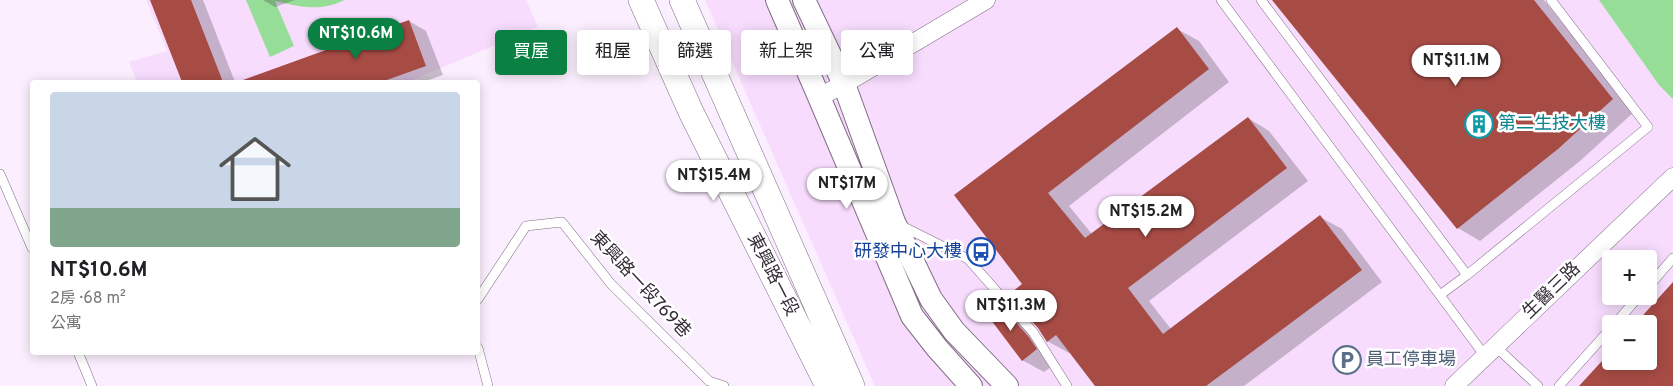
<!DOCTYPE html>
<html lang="zh-TW">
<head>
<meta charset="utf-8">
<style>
  body { margin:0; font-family:Overpass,"Noto Sans TC",sans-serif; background:#f6f6f6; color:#202124; height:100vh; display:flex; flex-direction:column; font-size:19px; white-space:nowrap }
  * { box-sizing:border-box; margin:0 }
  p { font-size:16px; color:#757577 }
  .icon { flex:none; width:28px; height:28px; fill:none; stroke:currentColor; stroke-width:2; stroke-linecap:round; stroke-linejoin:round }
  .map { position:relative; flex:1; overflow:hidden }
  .sheet { position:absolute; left:30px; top:80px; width:450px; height:275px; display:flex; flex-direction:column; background:#fff; border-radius:5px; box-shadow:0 2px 12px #0003 }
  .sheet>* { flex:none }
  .guide { position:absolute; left:495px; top:30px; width:475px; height:45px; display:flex; gap:10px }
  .fabs { position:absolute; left:1602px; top:250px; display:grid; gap:10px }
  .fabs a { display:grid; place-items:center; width:55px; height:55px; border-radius:5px; background:#fff; box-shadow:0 2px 12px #0003; font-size:25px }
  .price { position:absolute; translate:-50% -42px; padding:0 11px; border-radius:18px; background:#fff; color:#222; font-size:16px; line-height:32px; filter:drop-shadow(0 1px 2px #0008) }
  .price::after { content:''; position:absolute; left:50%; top:30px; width:15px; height:11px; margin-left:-8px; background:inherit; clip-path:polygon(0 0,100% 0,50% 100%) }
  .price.current { background:#0b8043; color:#fff }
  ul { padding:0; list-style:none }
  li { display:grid; align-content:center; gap:10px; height:265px; padding:0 20px }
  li+li { border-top:1px solid #e0e0e0 }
  li span { display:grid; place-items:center; height:155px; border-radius:5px; color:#555 }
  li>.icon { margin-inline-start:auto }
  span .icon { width:90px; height:90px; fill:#fffc; stroke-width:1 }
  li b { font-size:21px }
  .tag { padding:0 18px; border-radius:5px; background:#fff; box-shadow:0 2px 12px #0003; font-size:18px; line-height:45px }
  .tag.current { background:#0b8043; color:#fff }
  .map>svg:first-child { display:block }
  .built { fill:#f7dcfd; fill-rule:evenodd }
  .green { fill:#96de98 }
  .shadow { fill:#0003 }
  .building { fill:#a74b45 }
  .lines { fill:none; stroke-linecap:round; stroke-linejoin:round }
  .service-casing { stroke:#806c84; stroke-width:10 }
  .minor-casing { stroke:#806c84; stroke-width:19 }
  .tertiary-casing { stroke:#806c84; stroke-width:24 }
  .secondary-casing { stroke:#806c84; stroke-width:26 }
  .service { stroke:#fff; stroke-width:9 }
  .minor { stroke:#fff; stroke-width:18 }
  .tertiary { stroke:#fff; stroke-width:22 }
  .secondary { stroke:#fff; stroke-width:25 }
  .labels { text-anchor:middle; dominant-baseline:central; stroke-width:5; stroke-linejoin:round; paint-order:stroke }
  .culture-label { font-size:18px; fill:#0d838f; stroke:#fff; text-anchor:start }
  .transit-label { font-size:18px; fill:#164399; stroke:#fff; text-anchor:end }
  .street-label { font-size:18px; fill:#342c36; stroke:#fff }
  .service-label { font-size:18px; fill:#4e5e75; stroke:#fff; text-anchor:start }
</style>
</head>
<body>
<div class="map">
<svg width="1673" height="386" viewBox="0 0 1673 386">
  <rect width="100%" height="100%" fill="#fbeefe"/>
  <path class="built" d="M 146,0 L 526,0 L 538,27 L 408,82 L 137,82 L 129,62 L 167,51 Z
    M 705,0 L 1673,0 L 1673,386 L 875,386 ZM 1611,259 L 1649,259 L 1649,296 L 1611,296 ZM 1611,324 L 1649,324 L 1649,361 L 1611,361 Z"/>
  <path class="green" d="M 246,0 L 345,0 C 318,12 302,7 275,1 L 294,46 L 270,57 Z
    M 1599,0 L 1673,0 L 1673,99 L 1659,85 Z"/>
  <path class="shadow" d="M 152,0 L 203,0 L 235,82 L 176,82 L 183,80 Z
    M 263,0 L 295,0 L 275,7 Z
    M 1274,0 L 1544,0 L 1634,112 L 1580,161 L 1480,241 L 1458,228 Z
    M 409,21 L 426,31 L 443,75 L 423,82 L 241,82 Z
    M 1177,29 L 1199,41 L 1229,82 L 1069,206 L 1092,234 L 1248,118 L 1269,131 L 1308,181 L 1149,301 L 1171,329 L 1320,217 L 1342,229 L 1382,282 L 1244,386 L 1097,386 L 1071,352 L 1069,353 L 1047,341 L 1024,284 L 956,195 Z
    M 1673,283 L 1673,386 L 1589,386 L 1585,382 L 1611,352 L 1611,361 L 1649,361 L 1649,324 Z
    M 998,304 L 1020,316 L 1050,350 L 1058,362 L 1044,372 L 1022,360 Z"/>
  <path class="building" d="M 150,0 L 191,0 L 223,82 L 182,82 Z
    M 1272,0 L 1534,0 L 1613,99 L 1558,149 L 1457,229 Z
    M 409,20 L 426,66 L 381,82 L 244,82 L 243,80 Z
    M 1177,27 L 1209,69 L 1048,193 L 1085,238 L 1248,117 L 1287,168 L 1128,288 L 1163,334 L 1320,215 L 1362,270 L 1206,386 L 1095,386 L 1056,335 L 1047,342 L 1038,328 L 1008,295 L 1022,284 L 954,195 Z
    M 1673,282 L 1673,386 L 1579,386 L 1602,361 L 1649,361 L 1649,324 L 1635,324 Z
    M 998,302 L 1028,336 L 1037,349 L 1022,361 L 985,312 Z"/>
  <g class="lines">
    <defs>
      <path id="service" d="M 1221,0 L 1485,356
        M 1261,0 L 1467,275 L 1440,295
        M 0,174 L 32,248
        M 900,225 L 968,259 L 1033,332 L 1067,386
        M 1467,275 L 1648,127 L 1551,0
        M 1649,286 L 1673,258
        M 478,299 L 526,226 L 562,222 L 611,284 L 709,381 L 724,386
        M 1615,324 L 1639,296
        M 1495,346 L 1538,386
        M 478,348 L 488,386
        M 78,352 L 92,386
        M 1559,386 L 1611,328"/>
      <path id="minor" d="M 819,97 L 844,84 L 986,0
        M 1454,386 L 1673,177"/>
      <path id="tertiary" d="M 777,0 L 819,97 L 912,316 L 937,348 L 971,386
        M 804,0 L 844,84 L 894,222 L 931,299 L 954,331 L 1007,386"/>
      <path id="secondary" d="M 641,0 L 691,112 L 828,386
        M 682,0 L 852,386"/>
    </defs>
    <use href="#service" class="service-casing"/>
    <use href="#minor" class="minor-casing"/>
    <use href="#tertiary" class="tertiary-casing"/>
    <use href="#secondary" class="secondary-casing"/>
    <use href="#service" class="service"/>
    <use href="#minor" class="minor"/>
    <use href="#tertiary" class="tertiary"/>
    <use href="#secondary" class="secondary"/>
  </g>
  <defs>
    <symbol id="building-ring" viewBox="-11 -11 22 22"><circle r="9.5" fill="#fff" stroke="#0f9aa8" stroke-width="1.5"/><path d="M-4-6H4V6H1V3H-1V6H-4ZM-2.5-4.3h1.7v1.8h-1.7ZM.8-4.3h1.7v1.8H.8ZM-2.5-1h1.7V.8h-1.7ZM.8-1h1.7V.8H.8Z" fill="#0f9aa8"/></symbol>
    <symbol id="bus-ring" viewBox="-11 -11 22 22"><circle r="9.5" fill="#fff" stroke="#1a4fb4" stroke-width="1.5"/><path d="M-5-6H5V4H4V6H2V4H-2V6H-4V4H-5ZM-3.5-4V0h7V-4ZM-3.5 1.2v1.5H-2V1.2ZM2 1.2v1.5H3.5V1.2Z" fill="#1a4fb4"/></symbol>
    <symbol id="parking-ring" viewBox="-11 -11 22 22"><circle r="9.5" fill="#fff" stroke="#5c6f8a" stroke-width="1.5"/><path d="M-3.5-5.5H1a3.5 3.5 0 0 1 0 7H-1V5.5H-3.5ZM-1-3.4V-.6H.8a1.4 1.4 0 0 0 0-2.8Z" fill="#5c6f8a"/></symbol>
  </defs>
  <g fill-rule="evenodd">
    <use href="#building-ring" x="1463" y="108" width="32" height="32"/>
    <use href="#bus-ring" x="965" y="236" width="32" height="32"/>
    <use href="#parking-ring" x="1331" y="344" width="32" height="32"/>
  </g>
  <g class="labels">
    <g class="culture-label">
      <text x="1498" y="124">第二生技大樓</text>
    </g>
    <g class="transit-label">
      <text x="962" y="252">研發中心大樓</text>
    </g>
    <g class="street-label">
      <text transform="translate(772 275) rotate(63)">東興路一段</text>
      <text transform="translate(640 285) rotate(47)">東興路一段769巷</text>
      <text transform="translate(1552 291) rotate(-44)">生醫三路</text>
    </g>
    <g class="service-label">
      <text x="1366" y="360">員工停車場</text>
    </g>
  </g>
</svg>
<div class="fabs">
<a>+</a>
<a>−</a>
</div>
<b class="price current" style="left:356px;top:60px">NT$10.6M</b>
<b class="price" style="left:1456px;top:87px">NT$11.1M</b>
<b class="price" style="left:714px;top:202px">NT$15.4M</b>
<b class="price" style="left:847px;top:210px">NT$17M</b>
<b class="price" style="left:1146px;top:238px">NT$15.2M</b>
<b class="price" style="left:1011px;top:332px">NT$11.3M</b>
<div class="guide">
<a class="tag current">買屋</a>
<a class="tag">租屋</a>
<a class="tag">篩選</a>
<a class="tag">新上架</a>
<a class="tag">公寓</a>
</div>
<section class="sheet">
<ul>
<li><span style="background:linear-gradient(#c9d6e8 75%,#7fa58c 0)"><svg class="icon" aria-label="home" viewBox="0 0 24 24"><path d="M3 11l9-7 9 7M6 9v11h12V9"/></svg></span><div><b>NT$10.6M</b><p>2房 · 68 m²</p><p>公寓</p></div></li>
</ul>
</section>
</div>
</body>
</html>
